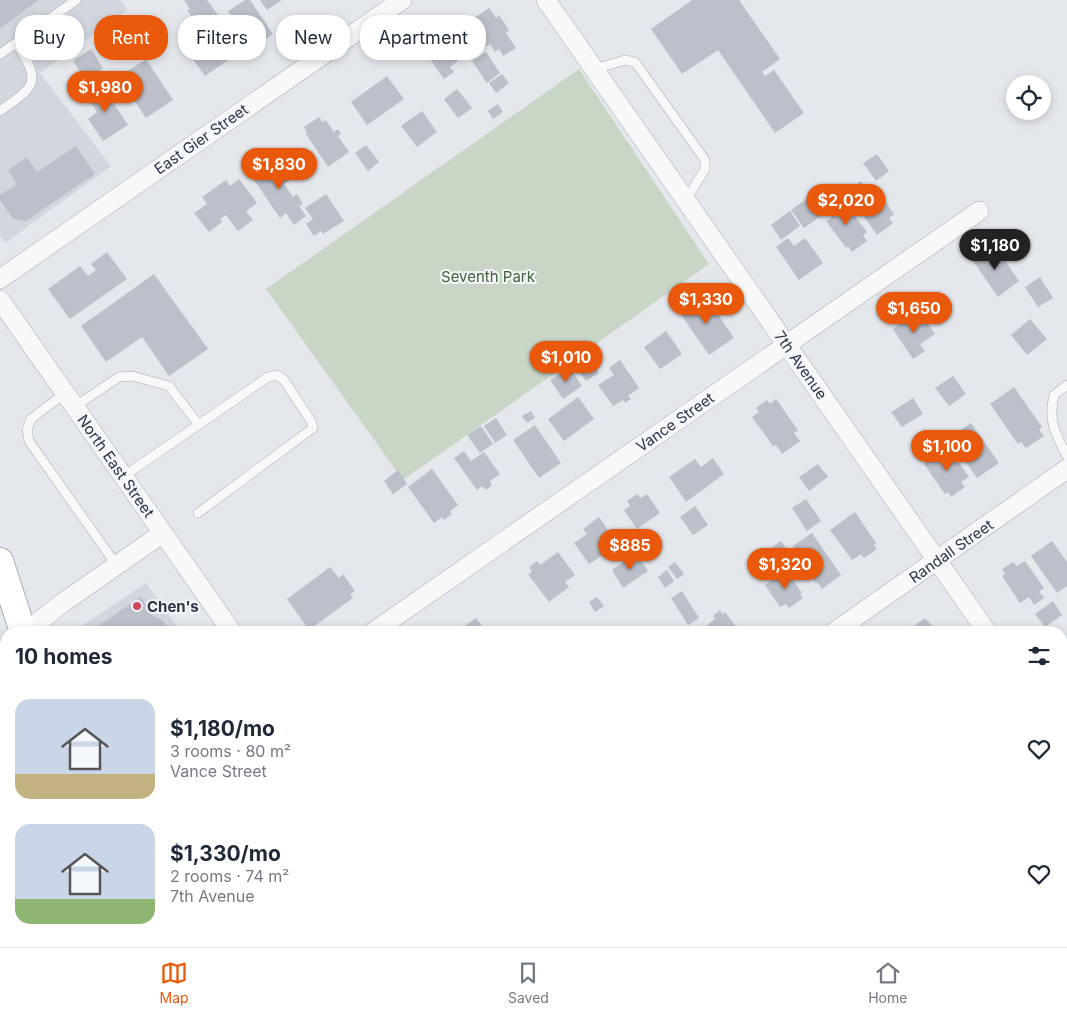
<!DOCTYPE html>
<html lang="en">
<head>
<meta charset="utf-8">
<style>
  body { margin:0; font-family:Inter,sans-serif; background:#f2f2f3; color:#1f2937; height:100vh; display:flex; flex-direction:column; font-size:19px; white-space:nowrap }
  * { box-sizing:border-box; margin:0 }
  p { font-size:16px; color:#747a83 }
  .icon { flex:none; width:28px; height:28px; fill:none; stroke:currentColor; stroke-width:2; stroke-linecap:round; stroke-linejoin:round }
  .map { position:relative; flex:1; overflow:hidden }
  .panel { position:absolute; left:0px; top:626px; width:1068px; height:321px; display:flex; flex-direction:column; background:#fff; border-radius:20px 20px 0 0; box-shadow:0 2px 8px #0003 }
  .panel>* { flex:none }
  .top-card { position:absolute; left:15px; top:15px; width:500px; height:45px; display:flex; gap:10px }
  .tools { position:absolute; left:1006px; top:75px; display:grid; gap:10px }
  .tools a { display:grid; place-items:center; width:45px; height:45px; border-radius:50%; background:#fff; box-shadow:0 2px 8px #0003; font-size:25px }
  .price { position:absolute; translate:-50% -42px; padding:0 11px; border-radius:18px; background:#ea580c; color:#fff; font-size:16px; line-height:32px; filter:drop-shadow(0 1px 2px #0008) }
  .price::after { content:''; position:absolute; left:50%; top:30px; width:15px; height:11px; margin-left:-8px; background:inherit; clip-path:polygon(0 0,100% 0,50% 100%) }
  .price.on { background:#222; color:#fff }
  ul { padding:0; list-style:none }
  li { display:flex; align-items:center; gap:15px; height:125px; padding:0 15px }
  li span { display:grid; place-items:center; flex:none; width:140px; height:100px; border-radius:15px; color:#555 }
  li>.icon { margin-inline-start:auto }
  span .icon { width:60px; height:60px; fill:#fffc; stroke-width:1 }
  li b { font-size:21px }
  h2 { display:flex; justify-content:space-between; align-items:center; height:60px; padding:0 15px; font-size:21px }
  .chip { padding:0 18px; border-radius:20px; background:#fff; box-shadow:0 2px 8px #0003; font-size:18px; line-height:45px }
  .chip.on { background:#ea580c; color:#fff }
  .menu { display:flex; justify-content:space-around; align-items:center; height:70px; border-top:1px solid #e0e1e3; background:#fff; font-size:14px; color:#747a83 }
  .menu a { display:grid; justify-items:center; gap:2px }
  .menu .on { color:#ea580c }
  .map>svg:first-child { display:block }
  .built { fill:#d2d6de }
  .green { fill:#c9d6c5 }
  .building { fill:#bbc0ca }
  .lines { fill:none; stroke-linecap:round; stroke-linejoin:round }
  .lane-casing { stroke:#a9aeb7; stroke-width:10 }
  .street-casing { stroke:#a9aeb7; stroke-width:20 }
  .secondary-casing { stroke:#a9aeb7; stroke-width:28 }
  .lane { stroke:#f7f8fa; stroke-width:9 }
  .street { stroke:#f7f8fa; stroke-width:19 }
  .secondary { stroke:#fff; stroke-width:26 }
  .poi-dot { fill:#d1495b; stroke:#f4f6f9; stroke-width:2 }
  .labels { text-anchor:middle; dominant-baseline:central; stroke-width:4; stroke-linejoin:round; paint-order:stroke }
  .street-label { font-size:15px; fill:#2b3445; stroke:#f4f6f9 }
  .park-label { font-size:15px; fill:#3f6138; stroke:#f4f6f9 }
  .poi-label { font-size:15px; font-weight:bold; fill:#2b3445; stroke:#f4f6f9; text-anchor:start }
</style>
</head>
<body>
<div class="map">
<svg width="1067" height="947" viewBox="0 0 1067 947">
  <rect width="100%" height="100%" fill="#e4e7ec"/>
  <path class="built" d="M 0,0 L 120,0 L 127,10 L 40,73 L 111,166 L 5,243 L 0,235 Z
    M 146,583 L 181,632 L 78,632 L 77,629 Z
    M 0,768 L 6,785 L 6,941 L 61,941 L 63,947 L 0,947 Z
    M 175,941 L 401,941 L 406,947 L 177,947 Z"/>
  <path class="green" d="M 579,69 L 709,264 L 403,480 L 266,289 Z"/>
  <path class="building" d="M 0,0 L 39,0 L 0,28 Z
    M 184,0 L 207,0 L 218,15 L 200,28 L 187,10 L 190,9 Z
    M 245,0 L 250,0 L 273,34 L 253,48 L 228,11 Z
    M 260,0 L 282,0 L 267,10 Z
    M 692,0 L 739,0 L 780,59 L 762,72 L 765,76 L 774,70 L 804,113 L 775,133 L 718,50 L 682,74 L 651,29 Z
    M 489,8 L 496,18 L 499,15 L 509,30 L 506,33 L 516,48 L 503,56 L 499,49 L 495,52 L 490,44 L 484,48 L 474,32 L 480,28 L 474,18 Z
    M 140,30 L 153,49 L 141,57 L 128,38 Z
    M 211,33 L 230,59 L 205,76 L 186,50 Z
    M 443,39 L 458,61 L 450,67 L 454,72 L 444,79 L 425,52 Z
    M 91,49 L 103,68 L 86,80 L 73,61 Z
    M 486,52 L 500,73 L 487,83 L 472,61 Z
    M 146,59 L 173,100 L 146,118 L 128,91 L 135,87 L 125,73 Z
    M 502,74 L 509,83 L 496,93 L 489,83 Z
    M 387,76 L 404,99 L 367,125 L 351,102 Z
    M 100,83 L 128,125 L 103,141 L 88,119 L 97,112 L 85,93 Z
    M 457,89 L 472,108 L 458,118 L 444,99 Z
    M 498,104 L 503,112 L 493,119 L 488,111 Z
    M 422,111 L 437,132 L 417,147 L 401,126 Z
    M 319,117 L 323,122 L 326,120 L 334,132 L 338,129 L 341,134 L 338,136 L 349,152 L 328,167 L 306,134 L 307,132 L 304,127 Z
    M 366,145 L 379,162 L 368,171 L 355,153 Z
    M 76,146 L 95,174 L 26,221 L 13,219 L 0,200 L 0,195 L 17,184 L 8,170 L 27,157 L 37,172 Z
    M 877,154 L 889,171 L 876,181 L 863,163 Z
    M 280,157 L 294,178 L 284,184 L 293,197 L 297,194 L 303,204 L 299,206 L 306,216 L 294,225 L 286,213 L 280,218 L 252,177 L 261,170 L 259,167 L 267,162 L 269,165 Z
    M 239,179 L 257,203 L 246,211 L 253,220 L 238,231 L 226,215 L 220,219 L 222,222 L 209,232 L 194,213 L 207,204 L 202,197 L 226,180 L 230,186 Z
    M 861,181 L 867,190 L 874,185 L 894,214 L 889,218 L 893,223 L 877,235 L 846,191 Z
    M 326,194 L 344,221 L 323,234 L 321,231 L 314,236 L 306,224 L 313,219 L 305,208 Z
    M 809,197 L 822,215 L 804,228 L 791,210 Z
    M 842,199 L 867,232 L 863,235 L 867,241 L 852,252 L 848,246 L 846,248 L 826,221 L 832,217 L 827,210 Z
    M 790,211 L 800,226 L 781,240 L 771,225 Z
    M 788,238 L 794,246 L 805,238 L 823,263 L 799,280 L 776,247 Z
    M 996,248 L 1019,281 L 998,297 L 971,258 L 984,249 L 988,254 Z
    M 107,252 L 127,279 L 70,319 L 48,289 L 80,266 L 88,276 L 96,270 L 91,264 Z
    M 154,274 L 208,349 L 169,376 L 142,337 L 106,362 L 81,326 Z
    M 1040,277 L 1053,298 L 1038,307 L 1025,287 Z
    M 704,294 L 734,338 L 709,355 L 679,312 Z
    M 919,311 L 935,334 L 920,344 L 925,351 L 913,359 L 893,329 Z
    M 1030,319 L 1047,339 L 1027,355 L 1011,335 Z
    M 666,331 L 682,354 L 660,369 L 644,347 Z
    M 586,354 L 599,373 L 586,381 L 573,363 Z
    M 620,360 L 639,388 L 628,396 L 631,399 L 625,403 L 623,400 L 613,406 L 598,385 L 614,375 L 609,368 Z
    M 570,368 L 582,386 L 563,399 L 550,380 Z
    M 953,376 L 966,394 L 949,406 L 935,388 Z
    M 1014,387 L 1042,427 L 1039,430 L 1044,436 L 1026,448 L 1021,442 L 1018,444 L 990,404 Z
    M 578,397 L 594,419 L 564,441 L 548,419 Z
    M 913,398 L 923,414 L 902,427 L 891,412 Z
    M 776,399 L 798,430 L 794,433 L 800,441 L 782,454 L 776,445 L 773,446 L 752,417 L 759,412 L 756,408 L 767,400 L 770,404 Z
    M 531,411 L 535,418 L 527,423 L 522,416 Z
    M 496,418 L 507,435 L 495,443 L 484,426 Z
    M 971,423 L 999,463 L 977,478 L 949,438 Z
    M 535,425 L 561,463 L 539,478 L 513,440 Z
    M 481,426 L 493,444 L 480,453 L 467,435 Z
    M 948,447 L 969,477 L 961,482 L 965,487 L 951,497 L 948,492 L 945,494 L 924,464 Z
    M 464,451 L 471,461 L 484,452 L 500,474 L 490,481 L 492,485 L 486,490 L 482,486 L 477,490 L 454,458 Z
    M 713,458 L 724,474 L 686,502 L 669,477 L 695,459 L 701,467 Z
    M 818,464 L 828,477 L 809,491 L 799,477 Z
    M 432,469 L 458,505 L 450,511 L 452,514 L 444,520 L 442,517 L 434,523 L 408,487 Z
    M 398,470 L 407,484 L 393,494 L 384,481 Z
    M 637,494 L 641,498 L 647,494 L 660,513 L 637,529 L 624,510 L 630,506 L 627,501 Z
    M 806,499 L 821,521 L 807,531 L 792,508 Z
    M 695,506 L 708,525 L 693,535 L 680,517 Z
    M 855,512 L 876,543 L 874,545 L 877,549 L 864,558 L 861,554 L 852,560 L 830,530 Z
    M 599,517 L 618,545 L 589,564 L 574,543 L 587,534 L 583,529 Z
    M 812,533 L 841,575 L 822,589 L 817,582 L 816,584 L 793,546 Z
    M 646,541 L 653,552 L 644,559 L 636,547 Z
    M 781,541 L 794,559 L 781,568 L 768,550 Z
    M 1052,541 L 1067,562 L 1067,586 L 1057,593 L 1031,556 Z
    M 558,552 L 575,575 L 565,582 L 569,587 L 549,602 L 528,574 L 532,572 L 529,567 L 537,561 L 540,565 Z
    M 636,553 L 648,571 L 623,588 L 612,570 Z
    M 1025,561 L 1044,588 L 1039,592 L 1044,598 L 1034,605 L 1029,597 L 1020,603 L 1002,576 L 1005,574 L 1002,569 L 1013,562 L 1017,566 Z
    M 675,562 L 684,574 L 677,579 L 668,567 Z
    M 330,567 L 339,578 L 343,574 L 355,591 L 350,594 L 353,598 L 309,630 L 287,599 Z
    M 667,570 L 674,581 L 665,588 L 658,577 Z
    M 786,570 L 802,593 L 800,594 L 803,598 L 789,608 L 786,604 L 780,607 L 765,585 Z
    M 682,591 L 699,618 L 688,625 L 671,598 Z
    M 141,597 L 153,616 L 162,620 L 172,632 L 96,632 L 93,629 Z
    M 597,597 L 604,606 L 595,612 L 589,602 Z
    M 1053,601 L 1062,615 L 1045,627 L 1035,614 Z
    M 720,610 L 722,614 L 725,612 L 740,632 L 709,632 L 705,627 L 715,619 L 713,616 Z
    M 476,618 L 487,632 L 456,632 Z
    M 925,618 L 938,632 L 909,632 L 908,630 Z
    M 1066,856 L 1067,891 L 1061,895 L 1061,859 Z
    M 284,941 L 340,941 L 332,947 L 275,947 Z
    M 509,941 L 546,941 L 538,947 L 513,947 Z
    M 576,941 L 616,941 L 620,947 L 567,947 Z"/>
  <g class="lines">
    <defs>
      <path id="lane" d="M 0,54 L 76,0
        M 595,69 L 625,60 L 635,62 L 705,160 L 705,169 L 686,200
        M 0,111 C 36,86 42,82 16,43
        M 1067,385 L 1054,395 C 1048,421 1055,433 1067,456
        M 65,393 L 31,419 L 27,429 L 29,441 L 117,566
        M 74,407 L 119,377 L 132,376 L 169,386 L 199,425
        M 124,476 L 268,377 L 277,375 L 284,380 L 311,421 L 313,428 L 198,513
        M 1061,749 L 1067,745
        M 209,941 L 211,947
        M 373,941 L 375,947
        M 238,947 L 246,941
        M 259,947 L 268,941
        M 356,947 L 360,941
        M 385,947 L 388,941"/>
      <path id="street" d="M 546,0 L 987,632
        M 0,279 L 402,0
        M 0,300 L 232,632
        M 26,632 L 61,604 L 163,533
        M 373,632 L 979,211
        M 834,632 L 1067,469
        M 0,654 L 6,648
        M 448,941 L 452,947"/>
      <path id="secondary" d="M 0,561 L 23,632
        M 120,941 L 121,947"/>
    </defs>
    <use href="#lane" class="lane-casing"/>
    <use href="#street" class="street-casing"/>
    <use href="#secondary" class="secondary-casing"/>
    <use href="#lane" class="lane"/>
    <use href="#street" class="street"/>
    <use href="#secondary" class="secondary"/>
  </g>
  <circle class="poi-dot" cx="137" cy="606" r="5"/>
  <g class="labels">
    <g class="street-label">
      <text transform="translate(201 139) rotate(-35)">East Gier Street</text>
      <text transform="translate(801 365) rotate(55)">7th Avenue</text>
      <text transform="translate(675 422) rotate(-35)">Vance Street</text>
      <text transform="translate(116 466) rotate(55)">North East Street</text>
      <text transform="translate(951 551) rotate(-35)">Randall Street</text>
    </g>
    <g class="park-label">
      <text x="488" y="276">Seventh Park</text>
    </g>
    <g class="poi-label">
      <text x="147" y="606">Chen's</text>
    </g>
  </g>
</svg>
<div class="tools">
<a><svg class="icon" aria-label="locate" viewBox="0 0 24 24"><circle cx="12" cy="12" r="6"/><path d="M12 2v4M12 18v4M2 12h4M18 12h4"/></svg></a>
</div>
<b class="price" style="left:105px;top:113px">$1,980</b>
<b class="price" style="left:279px;top:190px">$1,830</b>
<b class="price" style="left:846px;top:226px">$2,020</b>
<b class="price on" style="left:995px;top:271px">$1,180</b>
<b class="price" style="left:706px;top:325px">$1,330</b>
<b class="price" style="left:914px;top:334px">$1,650</b>
<b class="price" style="left:566px;top:383px">$1,010</b>
<b class="price" style="left:947px;top:472px">$1,100</b>
<b class="price" style="left:630px;top:571px">$885</b>
<b class="price" style="left:785px;top:590px">$1,320</b>
<div class="top-card">
<a class="chip">Buy</a>
<a class="chip on">Rent</a>
<a class="chip">Filters</a>
<a class="chip">New</a>
<a class="chip">Apartment</a>
</div>
<section class="panel">
<h2>10 homes<svg class="icon" aria-label="filters" viewBox="0 0 24 24"><path d="M4 7h16M4 17h16"/><circle cx="9" cy="7" r="2"/><circle cx="15" cy="17" r="2"/></svg></h2>
<ul>
<li><span style="background:linear-gradient(#c9d6e8 75%,#c2b280 0)"><svg class="icon" aria-label="home" viewBox="0 0 24 24"><path d="M3 11l9-7 9 7M6 9v11h12V9"/></svg></span><div><b>$1,180/mo</b><p>3 rooms · 80 m²</p><p>Vance Street</p></div><svg class="icon" aria-label="heart" viewBox="0 0 24 24"><path d="M12 20l-8-8c-3-5 5-10 8-4 3-6 11-1 8 4z"/></svg></li>
<li><span style="background:linear-gradient(#c9d6e8 75%,#8fb573 0)"><svg class="icon" aria-label="home" viewBox="0 0 24 24"><path d="M3 11l9-7 9 7M6 9v11h12V9"/></svg></span><div><b>$1,330/mo</b><p>2 rooms · 74 m²</p><p>7th Avenue</p></div><svg class="icon" aria-label="heart" viewBox="0 0 24 24"><path d="M12 20l-8-8c-3-5 5-10 8-4 3-6 11-1 8 4z"/></svg></li>
</ul>
</section>
</div>
<nav class="menu">
<a class="on"><svg class="icon" aria-label="map" viewBox="0 0 24 24"><path d="M3 6l6-2 6 2 6-2v14l-6 2-6-2-6 2zM9 4v14M15 6v14"/></svg>Map</a>
<a><svg class="icon" aria-label="saved" viewBox="0 0 24 24"><path d="M7 4h10v16l-5-4-5 4z"/></svg>Saved</a>
<a><svg class="icon" aria-label="home" viewBox="0 0 24 24"><path d="M3 11l9-7 9 7M6 9v11h12V9"/></svg>Home</a>
</nav>
</body>
</html>
